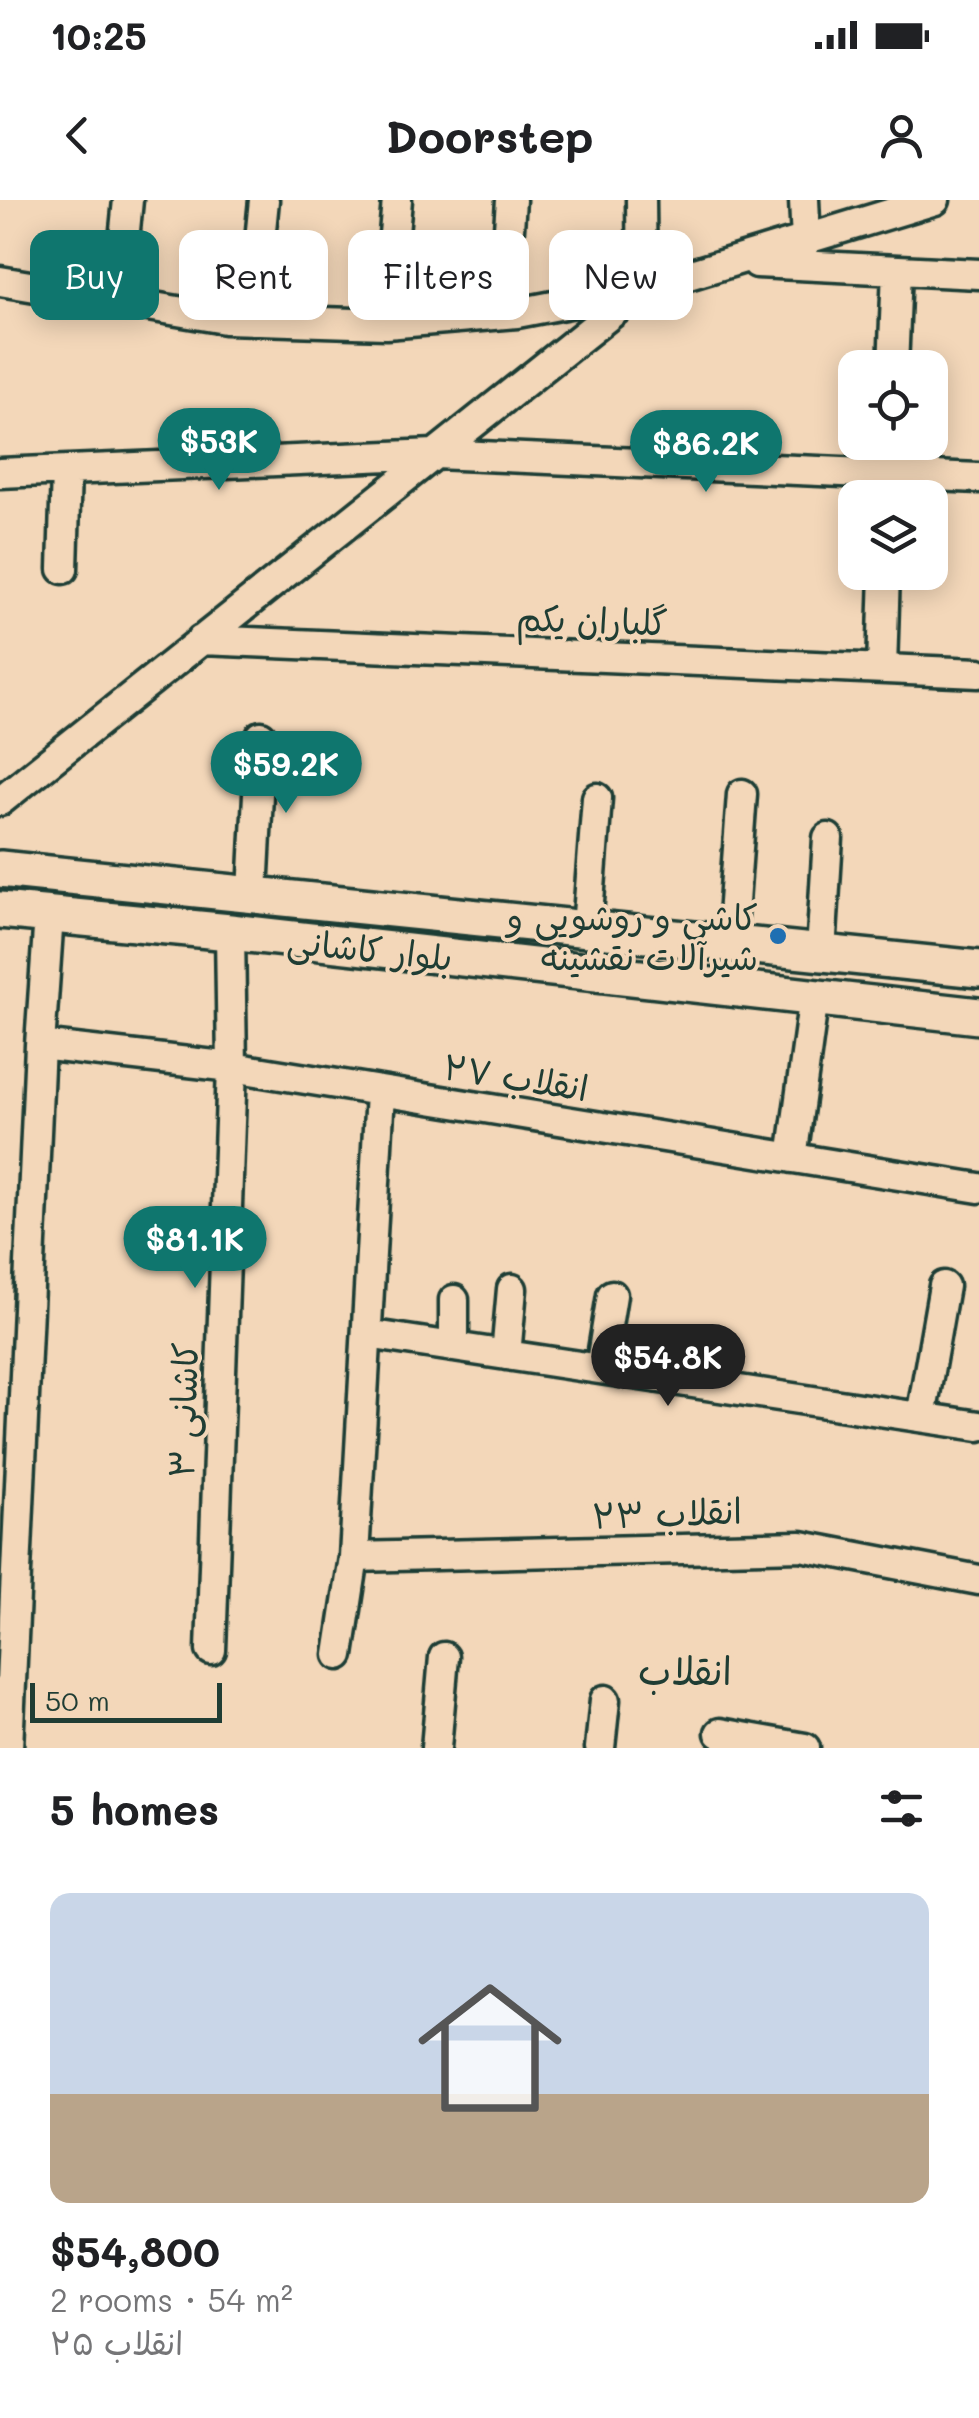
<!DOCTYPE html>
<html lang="en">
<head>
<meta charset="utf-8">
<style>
  body { margin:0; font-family:Mali,"Playpen Sans Arabic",sans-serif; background:#f2f2f2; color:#202124; height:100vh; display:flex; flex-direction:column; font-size:38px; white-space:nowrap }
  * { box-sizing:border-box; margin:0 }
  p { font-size:32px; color:#757577 }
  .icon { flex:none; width:55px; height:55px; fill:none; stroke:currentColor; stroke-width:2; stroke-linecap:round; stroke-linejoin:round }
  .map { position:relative; height:1548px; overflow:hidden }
  .sheet { display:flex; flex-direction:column; background:#fff; flex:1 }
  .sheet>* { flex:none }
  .banner { position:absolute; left:30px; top:30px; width:920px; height:90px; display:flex; gap:20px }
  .fabs { position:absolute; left:838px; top:150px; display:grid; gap:20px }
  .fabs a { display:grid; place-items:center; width:110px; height:110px; border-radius:20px; background:#fff; box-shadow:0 5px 25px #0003; font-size:50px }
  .scale { position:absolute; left:30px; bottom:25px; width:192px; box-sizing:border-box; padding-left:10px; border:5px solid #1f3d34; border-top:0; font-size:28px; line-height:35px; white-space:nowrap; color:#1f3d34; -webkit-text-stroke:8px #f3d7b9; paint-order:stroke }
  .price { position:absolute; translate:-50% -85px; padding:0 22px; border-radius:35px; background:#0f766e; color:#fff; font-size:32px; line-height:65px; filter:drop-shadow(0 2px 5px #0008) }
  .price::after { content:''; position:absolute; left:50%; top:60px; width:30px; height:22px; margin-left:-15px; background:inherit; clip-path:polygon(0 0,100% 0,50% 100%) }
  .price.selected { background:#222; color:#fff }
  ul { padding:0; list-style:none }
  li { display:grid; align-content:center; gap:20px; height:530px; padding:0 50px }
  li+li { border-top:2px solid #e0e0e0 }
  li span { display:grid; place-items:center; height:310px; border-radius:20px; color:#555 }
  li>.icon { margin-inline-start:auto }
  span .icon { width:180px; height:180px; fill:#fffc; stroke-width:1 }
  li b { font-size:42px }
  h2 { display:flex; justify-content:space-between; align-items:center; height:120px; padding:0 50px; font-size:42px }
  .tag { padding:0 35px; border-radius:20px; background:#fff; box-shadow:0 5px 25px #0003; font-size:35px; line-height:90px }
  .tag.selected { background:#0f766e; color:#fff }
  .status { display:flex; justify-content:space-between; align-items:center; height:70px; padding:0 50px; background:#fff; direction:ltr }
  .status svg { height:28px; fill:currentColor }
  header { display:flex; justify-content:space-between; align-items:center; height:130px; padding:0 50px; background:#fff; font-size:45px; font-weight:800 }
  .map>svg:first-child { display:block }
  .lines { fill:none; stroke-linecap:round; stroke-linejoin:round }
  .minor-casing { stroke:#1f3d34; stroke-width:35 }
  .major-casing { stroke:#1f3d34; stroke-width:42 }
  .minor { stroke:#f3d7b9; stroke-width:28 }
  .major { stroke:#f3d7b9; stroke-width:35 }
  .poi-dot { fill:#1f6fb2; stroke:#f3d7b9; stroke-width:4 }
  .labels { text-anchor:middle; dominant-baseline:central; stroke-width:8; stroke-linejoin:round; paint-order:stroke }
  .street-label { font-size:35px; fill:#1f3d34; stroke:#f3d7b9 }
  .poi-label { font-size:35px; fill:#1f3d34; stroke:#f3d7b9; text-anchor:end }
  .neighbourhood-label { font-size:38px; fill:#1f3d34; stroke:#f3d7b9 }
</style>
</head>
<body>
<div class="status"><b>10:25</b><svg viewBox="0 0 49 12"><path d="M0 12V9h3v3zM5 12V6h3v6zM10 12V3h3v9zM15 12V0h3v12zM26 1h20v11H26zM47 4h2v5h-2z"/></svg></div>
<header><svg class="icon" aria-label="back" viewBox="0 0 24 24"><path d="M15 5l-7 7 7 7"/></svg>Doorstep<svg class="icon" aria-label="person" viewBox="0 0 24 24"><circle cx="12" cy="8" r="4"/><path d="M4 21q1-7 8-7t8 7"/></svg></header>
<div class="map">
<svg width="979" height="1548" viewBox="0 0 979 1548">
  <rect width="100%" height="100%" fill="#f3d7b9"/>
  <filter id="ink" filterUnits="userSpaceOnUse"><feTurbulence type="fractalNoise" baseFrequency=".01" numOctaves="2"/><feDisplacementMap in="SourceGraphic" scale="20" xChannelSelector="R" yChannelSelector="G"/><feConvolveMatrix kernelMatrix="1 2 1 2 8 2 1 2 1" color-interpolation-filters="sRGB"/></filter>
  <g filter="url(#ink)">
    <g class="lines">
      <defs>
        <path id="minor" d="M 804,0 L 806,42
          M 757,63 L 979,74
          M 0,81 L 225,119 L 386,124 L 517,113 L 642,89 L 935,0
          M 118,100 L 128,0
          M 503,114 L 511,0
          M 252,120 L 264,0
          M 386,124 L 397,0
          M 893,168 L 897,70
          M 0,273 L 435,254 L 979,278
          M 888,298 L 890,242
          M 63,369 L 66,271
          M 201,440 L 979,473
          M 882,469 L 885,372
          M 0,601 L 642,89 L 641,0
          M 253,693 L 261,536
          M 587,728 L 597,598
          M 731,743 L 742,594
          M 821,752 L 828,638
          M 40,845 L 232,867 L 979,988
          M 792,958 L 814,796
          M 454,1100 L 454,1147
          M 367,1134 L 979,1226
          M 506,1155 L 512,1089
          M 600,1169 L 612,1095
          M 921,1217 L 944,1086
          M 354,1357 L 801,1346 L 979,1380
          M 211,1450 L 232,867 L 230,732
          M 339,1455 L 354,1357 L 380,893
          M 720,1533 L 805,1548
          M 8,1548 L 40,845 L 49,715
          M 436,1548 L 444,1457
          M 600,1548 L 605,1500"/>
        <path id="major" d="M 0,669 L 979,769
          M 0,710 L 230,732 L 979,816"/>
      </defs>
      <use href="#minor" class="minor-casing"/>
      <use href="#major" class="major-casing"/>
      <use href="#minor" class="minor"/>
      <use href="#major" class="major"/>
    </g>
  </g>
  <circle class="poi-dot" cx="778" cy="736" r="10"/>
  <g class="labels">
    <g class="street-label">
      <text transform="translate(592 419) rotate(2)">گلباران یکم</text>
      <text transform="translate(370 748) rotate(6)">بلوار کاشانی</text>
      <text transform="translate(516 876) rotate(9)">انقلاب ۲۷</text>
      <text transform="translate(182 1210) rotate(-88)">۳ کاشانی</text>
      <text transform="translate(667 1312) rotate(-2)">انقلاب ۲۳</text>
    </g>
    <g class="poi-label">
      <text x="758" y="716">کاشی و روشویی و<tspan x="758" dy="40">شیرآلات نقشینه</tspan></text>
    </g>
    <g class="neighbourhood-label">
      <text x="685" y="1470">انقلاب</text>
    </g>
  </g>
</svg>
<div class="fabs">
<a><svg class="icon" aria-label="locate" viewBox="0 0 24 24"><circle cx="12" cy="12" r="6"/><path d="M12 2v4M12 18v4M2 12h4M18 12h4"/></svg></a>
<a><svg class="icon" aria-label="layers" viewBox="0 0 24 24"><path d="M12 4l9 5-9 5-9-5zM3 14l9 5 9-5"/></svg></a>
</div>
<div class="scale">50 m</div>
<b class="price" style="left:219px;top:293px">$53K</b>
<b class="price" style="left:706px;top:295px">$86.2K</b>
<b class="price" style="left:286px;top:616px">$59.2K</b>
<b class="price" style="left:195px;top:1091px">$81.1K</b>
<b class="price selected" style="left:668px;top:1209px">$54.8K</b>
<div class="banner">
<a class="tag selected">Buy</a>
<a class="tag">Rent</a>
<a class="tag">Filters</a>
<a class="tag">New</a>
</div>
</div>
<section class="sheet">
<h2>5 homes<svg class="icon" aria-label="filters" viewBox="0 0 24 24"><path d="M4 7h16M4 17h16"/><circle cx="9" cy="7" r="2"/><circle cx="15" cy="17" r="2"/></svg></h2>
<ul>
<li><span style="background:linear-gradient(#c9d6e8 65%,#b9a48a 0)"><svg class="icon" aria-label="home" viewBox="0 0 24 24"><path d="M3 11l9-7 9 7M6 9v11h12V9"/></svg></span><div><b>$54,800</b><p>2 rooms · 54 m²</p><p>انقلاب ۲۵</p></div></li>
</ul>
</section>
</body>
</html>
